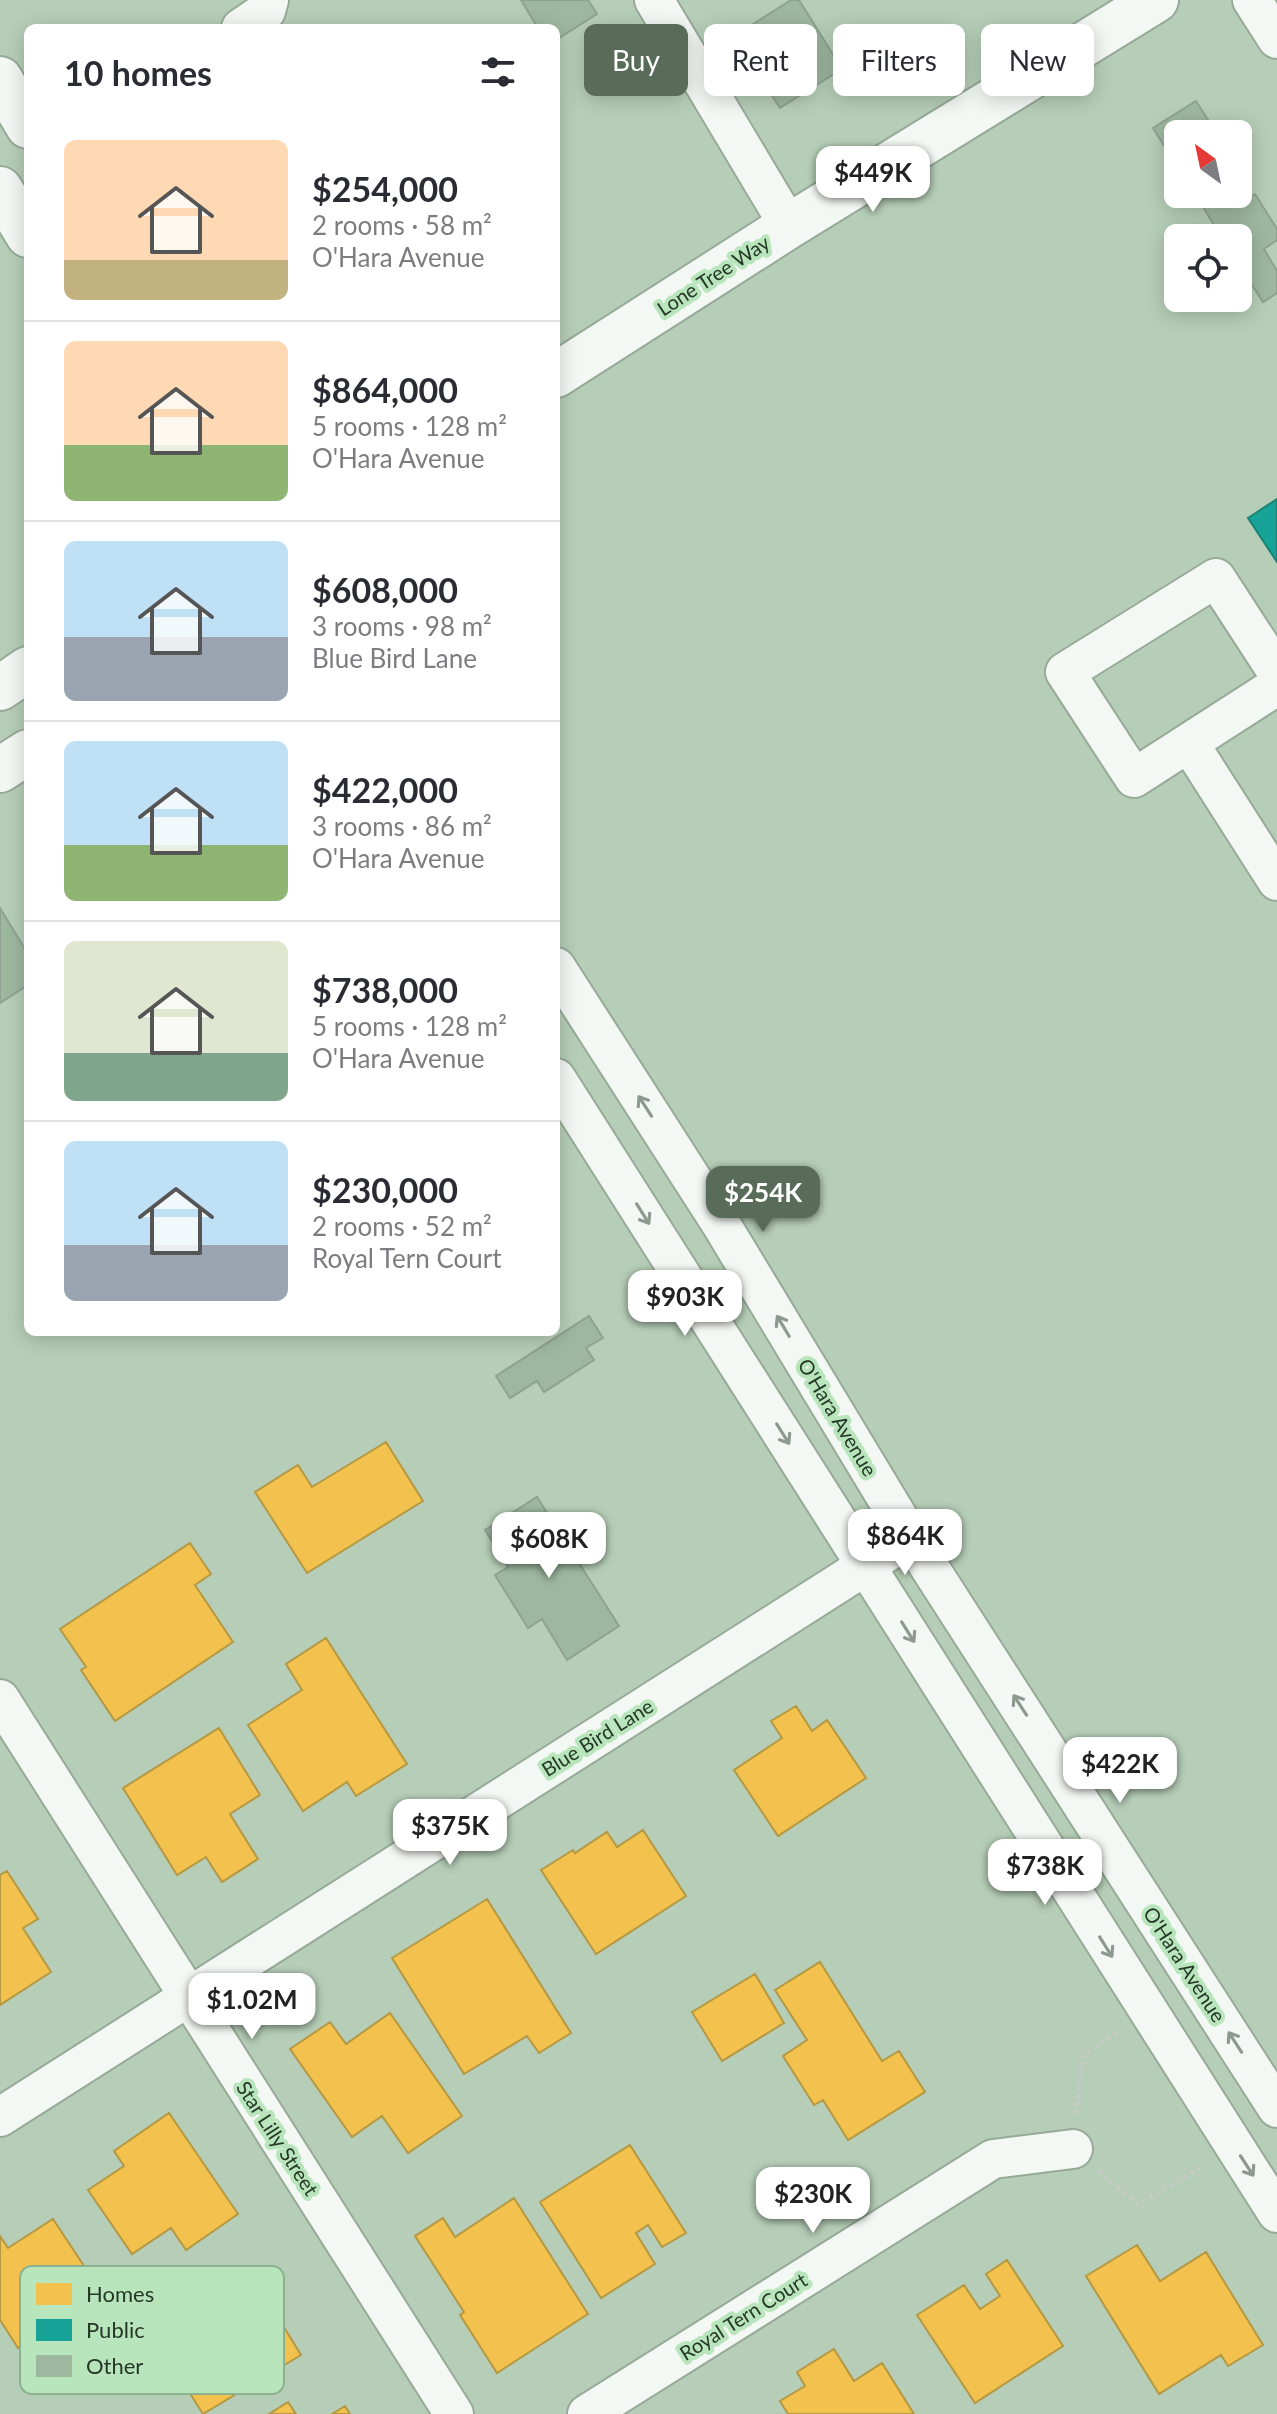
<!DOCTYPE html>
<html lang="en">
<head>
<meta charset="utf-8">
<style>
  body { margin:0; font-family:Lato,sans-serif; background:#f7f7f7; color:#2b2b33; height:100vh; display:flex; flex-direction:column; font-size:30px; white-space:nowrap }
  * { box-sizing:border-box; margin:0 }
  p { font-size:26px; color:#7c7c81 }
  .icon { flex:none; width:44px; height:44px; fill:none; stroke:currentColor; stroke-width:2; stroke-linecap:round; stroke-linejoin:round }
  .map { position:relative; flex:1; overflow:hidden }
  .drawer { position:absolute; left:24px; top:24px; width:536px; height:1312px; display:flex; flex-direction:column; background:#fff; border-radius:12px; box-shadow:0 4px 20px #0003 }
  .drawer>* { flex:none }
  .guide { position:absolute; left:584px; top:24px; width:572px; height:72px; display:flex; gap:16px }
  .needle { width:52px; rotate:327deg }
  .tools { position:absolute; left:1164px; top:120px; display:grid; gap:16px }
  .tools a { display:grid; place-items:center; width:88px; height:88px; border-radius:12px; background:#fff; box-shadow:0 4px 20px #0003; font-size:40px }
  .price { position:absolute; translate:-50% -68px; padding:0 18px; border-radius:16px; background:#fff; color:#222; font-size:26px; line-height:52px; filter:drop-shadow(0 2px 4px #0008) }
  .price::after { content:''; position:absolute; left:50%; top:48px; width:24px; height:18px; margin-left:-12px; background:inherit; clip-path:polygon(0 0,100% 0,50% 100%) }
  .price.active { background:#586c59; color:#fff }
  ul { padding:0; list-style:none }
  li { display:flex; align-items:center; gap:24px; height:200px; padding:0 40px }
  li+li { border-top:2px solid #e1e1e2 }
  li span { display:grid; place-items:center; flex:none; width:224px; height:160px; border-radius:12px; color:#555 }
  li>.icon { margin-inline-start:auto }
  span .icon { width:96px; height:96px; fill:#fffc; stroke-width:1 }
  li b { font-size:34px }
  h2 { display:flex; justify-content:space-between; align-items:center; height:96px; padding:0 40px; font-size:34px }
  .pill { padding:0 28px; border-radius:12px; background:#fff; box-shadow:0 4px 20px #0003; font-size:28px; line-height:72px }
  .pill.active { background:#586c59; color:#fff }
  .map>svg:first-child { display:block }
  .homes { fill:#f2c14e; stroke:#b59842; stroke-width:2 }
  .public { fill:#17a398; stroke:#1c8376; stroke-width:2 }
  .building { fill:#9eb8a0; stroke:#8fa290; stroke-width:2 }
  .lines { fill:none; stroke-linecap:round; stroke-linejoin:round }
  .minor-casing { stroke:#97aa98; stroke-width:42 }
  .major-casing { stroke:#97aa98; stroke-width:48 }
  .path { stroke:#c4cbc4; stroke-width:5; stroke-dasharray:4 4; stroke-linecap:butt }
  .minor { stroke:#f4f8f4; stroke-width:38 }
  .major { stroke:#f4f8f4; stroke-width:44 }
  .oneway { stroke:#8d988e }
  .labels { text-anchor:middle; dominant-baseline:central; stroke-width:8; stroke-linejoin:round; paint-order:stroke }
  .street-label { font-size:20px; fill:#263827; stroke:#b8e5bb }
  .key { fill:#b8e5bb; stroke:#8cb18f; stroke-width:2 }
  .key-label { font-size:22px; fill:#263827 }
</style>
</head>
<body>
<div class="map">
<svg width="1277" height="2414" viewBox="0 0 1277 2414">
  <rect width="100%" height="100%" fill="#b6ceb7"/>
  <path class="homes" d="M 386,1442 L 423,1501 L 307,1573 L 255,1492 L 298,1465 L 312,1487 Z
    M 190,1543 L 211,1574 L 195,1585 L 233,1642 L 115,1721 L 81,1670 L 86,1667 L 60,1629 Z
    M 326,1638 L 407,1764 L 356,1796 L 347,1782 L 303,1811 L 248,1725 L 302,1690 L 286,1664 Z
    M 796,1706 L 812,1731 L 827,1720 L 866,1778 L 778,1836 L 734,1770 L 782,1738 L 771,1721 Z
    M 219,1728 L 260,1795 L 230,1814 L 258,1859 L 222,1882 L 206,1857 L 177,1875 L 123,1788 Z
    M 643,1830 L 686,1896 L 596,1954 L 541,1870 L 573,1850 L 575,1853 L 607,1832 L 617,1847 Z
    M 7,1871 L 38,1919 L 23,1928 L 51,1972 L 0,2005 L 0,1875 Z
    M 487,1899 L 571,2033 L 539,2053 L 527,2036 L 464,2074 L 392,1958 Z
    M 820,1962 L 882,2061 L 899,2051 L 925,2092 L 848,2140 L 823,2100 L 814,2105 L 783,2056 L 807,2040 L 775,1990 Z
    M 755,1974 L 784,2023 L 722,2061 L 692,2012 Z
    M 390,2013 L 462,2116 L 408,2153 L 382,2116 L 352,2137 L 290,2049 L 330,2022 L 346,2044 Z
    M 169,2113 L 238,2214 L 186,2250 L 171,2228 L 132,2254 L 88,2190 L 124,2166 L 114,2151 Z
    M 630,2145 L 686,2233 L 662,2247 L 648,2225 L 636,2233 L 655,2264 L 601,2298 L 540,2202 Z
    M 514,2198 L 588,2314 L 497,2373 L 460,2315 L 464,2312 L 415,2236 L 443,2218 L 455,2237 Z
    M 53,2219 L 102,2293 L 18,2348 L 0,2320 L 0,2236 L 8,2248 Z
    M 1137,2245 L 1160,2281 L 1206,2252 L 1263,2345 L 1228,2366 L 1221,2355 L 1159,2394 L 1086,2276 Z
    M 1007,2260 L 1063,2346 L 975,2403 L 917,2315 L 964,2285 L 980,2309 L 1000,2296 L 986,2274 Z
    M 214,2290 L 240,2332 L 274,2311 L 301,2355 L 203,2414 L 150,2330 Z
    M 834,2349 L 854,2381 L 882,2363 L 914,2414 L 788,2414 L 780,2401 L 805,2386 L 797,2372 Z
    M 288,2402 L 296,2414 L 269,2414 Z
    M 345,2406 L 350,2414 L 332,2414 Z"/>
  <path class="public" d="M 1277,499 L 1277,562 L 1248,518 Z"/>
  <path class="building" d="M 521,0 L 588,0 L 597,14 L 556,40 L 556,28 L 538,28 Z
    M 791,0 L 799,0 L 842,69 L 780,108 L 754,68 L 770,59 L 750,26 Z
    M 1196,101 L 1217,134 L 1178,134 L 1178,168 L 1153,128 Z
    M 1238,167 L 1249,184 L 1238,191 Z
    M 1195,194 L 1232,194 L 1231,195 L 1237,205 L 1255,194 L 1277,229 L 1277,240 L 1264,249 L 1277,271 L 1277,293 L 1263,302 L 1238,263 L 1238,238 L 1222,238 Z
    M 0,908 L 28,954 L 28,985 L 0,1003 Z
    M 589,1316 L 603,1338 L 586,1348 L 594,1360 L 544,1392 L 537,1381 L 510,1398 L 496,1376 Z
    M 537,1497 L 619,1626 L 567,1660 L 542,1619 L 528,1628 L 495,1575 L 508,1567 L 485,1530 Z"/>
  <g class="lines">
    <defs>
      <path id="minor" d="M 654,0 L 789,226
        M 1252,0 L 1277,39
        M 241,28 L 266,11 L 269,0
        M 1277,672 L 1216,578 L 1065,672 L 1134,778 L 1277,686
        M 1189,743 L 1277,881
        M 556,967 L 721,1224 L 910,1537 L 1277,2108
        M 556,1078 L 1277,2213
        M 0,1699 L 454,2414
        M 0,2117 L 889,1551
        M 587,2414 L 993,2159 L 1073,2149"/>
      <path id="major" d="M 0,79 L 28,126
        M 0,189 L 28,235
        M 556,375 L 789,226 L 1156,0
        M 0,688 L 28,669
        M 0,770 L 28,752"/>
    </defs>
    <use href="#minor" class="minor-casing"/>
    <use href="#major" class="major-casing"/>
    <path class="path" d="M 1076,2114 L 1083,2055 L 1119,2031
      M 1099,2171 L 1138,2204 L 1203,2166"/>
    <use href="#minor" class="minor"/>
    <use href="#major" class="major"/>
  </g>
  <defs><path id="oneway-shaft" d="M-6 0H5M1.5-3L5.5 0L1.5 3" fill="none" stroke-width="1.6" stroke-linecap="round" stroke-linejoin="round" transform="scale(2)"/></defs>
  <g class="oneway">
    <use href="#oneway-shaft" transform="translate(645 1106) rotate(-123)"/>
    <use href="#oneway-shaft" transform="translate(643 1214) rotate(58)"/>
    <use href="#oneway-shaft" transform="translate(783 1326) rotate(-121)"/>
    <use href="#oneway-shaft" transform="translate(783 1434) rotate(58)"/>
    <use href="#oneway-shaft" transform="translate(908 1632) rotate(58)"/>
    <use href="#oneway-shaft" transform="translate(1020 1705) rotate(-123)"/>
    <use href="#oneway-shaft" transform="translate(1106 1947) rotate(58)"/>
    <use href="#oneway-shaft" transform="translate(1235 2042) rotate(-123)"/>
    <use href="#oneway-shaft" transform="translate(1247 2166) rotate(57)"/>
  </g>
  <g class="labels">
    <g class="street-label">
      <text transform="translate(713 275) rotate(-33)">Lone Tree Way</text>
      <text transform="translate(838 1417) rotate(59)">O'Hara Avenue</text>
      <text transform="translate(597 1737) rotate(-32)">Blue Bird Lane</text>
      <text transform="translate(1185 1964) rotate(57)">O'Hara Avenue</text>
      <text transform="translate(278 2138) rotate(57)">Star Lilly Street</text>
      <text transform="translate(743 2316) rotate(-32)">Royal Tern Court</text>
    </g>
  </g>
  <rect x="20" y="2266" width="264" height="128" rx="12" class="key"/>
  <rect x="36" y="2283" width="36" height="22" fill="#f2c14e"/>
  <rect x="36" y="2319" width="36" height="22" fill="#17a398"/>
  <rect x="36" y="2355" width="36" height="22" fill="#9eb8a0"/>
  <g class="key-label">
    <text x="86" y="2302">Homes</text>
    <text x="86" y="2338">Public</text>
    <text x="86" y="2374">Other</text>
  </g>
</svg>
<div class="tools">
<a><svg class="needle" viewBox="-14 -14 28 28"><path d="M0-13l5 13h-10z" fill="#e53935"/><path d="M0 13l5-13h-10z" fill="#7c7c81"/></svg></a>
<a><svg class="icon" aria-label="locate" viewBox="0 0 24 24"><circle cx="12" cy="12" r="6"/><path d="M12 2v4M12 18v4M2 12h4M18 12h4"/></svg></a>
</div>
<b class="price" style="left:873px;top:214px">$449K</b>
<b class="price active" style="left:763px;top:1234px">$254K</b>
<b class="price" style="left:685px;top:1338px">$903K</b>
<b class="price" style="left:905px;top:1577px">$864K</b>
<b class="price" style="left:549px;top:1580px">$608K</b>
<b class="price" style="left:1120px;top:1805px">$422K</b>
<b class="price" style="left:450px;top:1867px">$375K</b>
<b class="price" style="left:1045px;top:1907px">$738K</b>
<b class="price" style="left:252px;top:2041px">$1.02M</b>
<b class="price" style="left:813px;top:2235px">$230K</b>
<div class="guide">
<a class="pill active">Buy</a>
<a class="pill">Rent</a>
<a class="pill">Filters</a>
<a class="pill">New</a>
</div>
<section class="drawer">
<h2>10 homes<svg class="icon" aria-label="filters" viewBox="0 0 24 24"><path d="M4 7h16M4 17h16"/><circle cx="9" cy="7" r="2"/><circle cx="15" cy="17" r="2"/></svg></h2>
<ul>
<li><span style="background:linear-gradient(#ffd9b3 75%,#c2b280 0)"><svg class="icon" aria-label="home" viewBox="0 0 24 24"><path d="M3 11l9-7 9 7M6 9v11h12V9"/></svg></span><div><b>$254,000</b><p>2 rooms · 58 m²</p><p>O'Hara Avenue</p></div></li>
<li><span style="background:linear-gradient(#ffd9b3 65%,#8fb573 0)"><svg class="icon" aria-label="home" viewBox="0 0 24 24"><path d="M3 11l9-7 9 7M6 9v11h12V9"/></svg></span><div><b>$864,000</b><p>5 rooms · 128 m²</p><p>O'Hara Avenue</p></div></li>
<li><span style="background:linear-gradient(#bfe0f5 60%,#9aa5b1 0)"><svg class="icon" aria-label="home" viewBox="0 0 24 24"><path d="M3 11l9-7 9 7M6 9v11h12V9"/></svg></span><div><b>$608,000</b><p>3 rooms · 98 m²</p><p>Blue Bird Lane</p></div></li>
<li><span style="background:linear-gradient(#bfe0f5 65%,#8fb573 0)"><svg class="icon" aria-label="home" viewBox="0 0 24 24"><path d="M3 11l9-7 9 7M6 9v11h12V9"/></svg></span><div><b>$422,000</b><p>3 rooms · 86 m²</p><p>O'Hara Avenue</p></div></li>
<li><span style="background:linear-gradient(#dfe7d0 70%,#7fa58c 0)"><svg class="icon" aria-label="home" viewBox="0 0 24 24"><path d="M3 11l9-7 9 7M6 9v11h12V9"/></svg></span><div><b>$738,000</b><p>5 rooms · 128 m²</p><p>O'Hara Avenue</p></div></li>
<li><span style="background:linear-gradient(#bfe0f5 65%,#9aa5b1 0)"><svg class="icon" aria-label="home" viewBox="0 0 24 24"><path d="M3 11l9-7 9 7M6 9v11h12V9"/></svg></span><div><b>$230,000</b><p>2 rooms · 52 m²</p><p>Royal Tern Court</p></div></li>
</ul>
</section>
</div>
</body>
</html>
